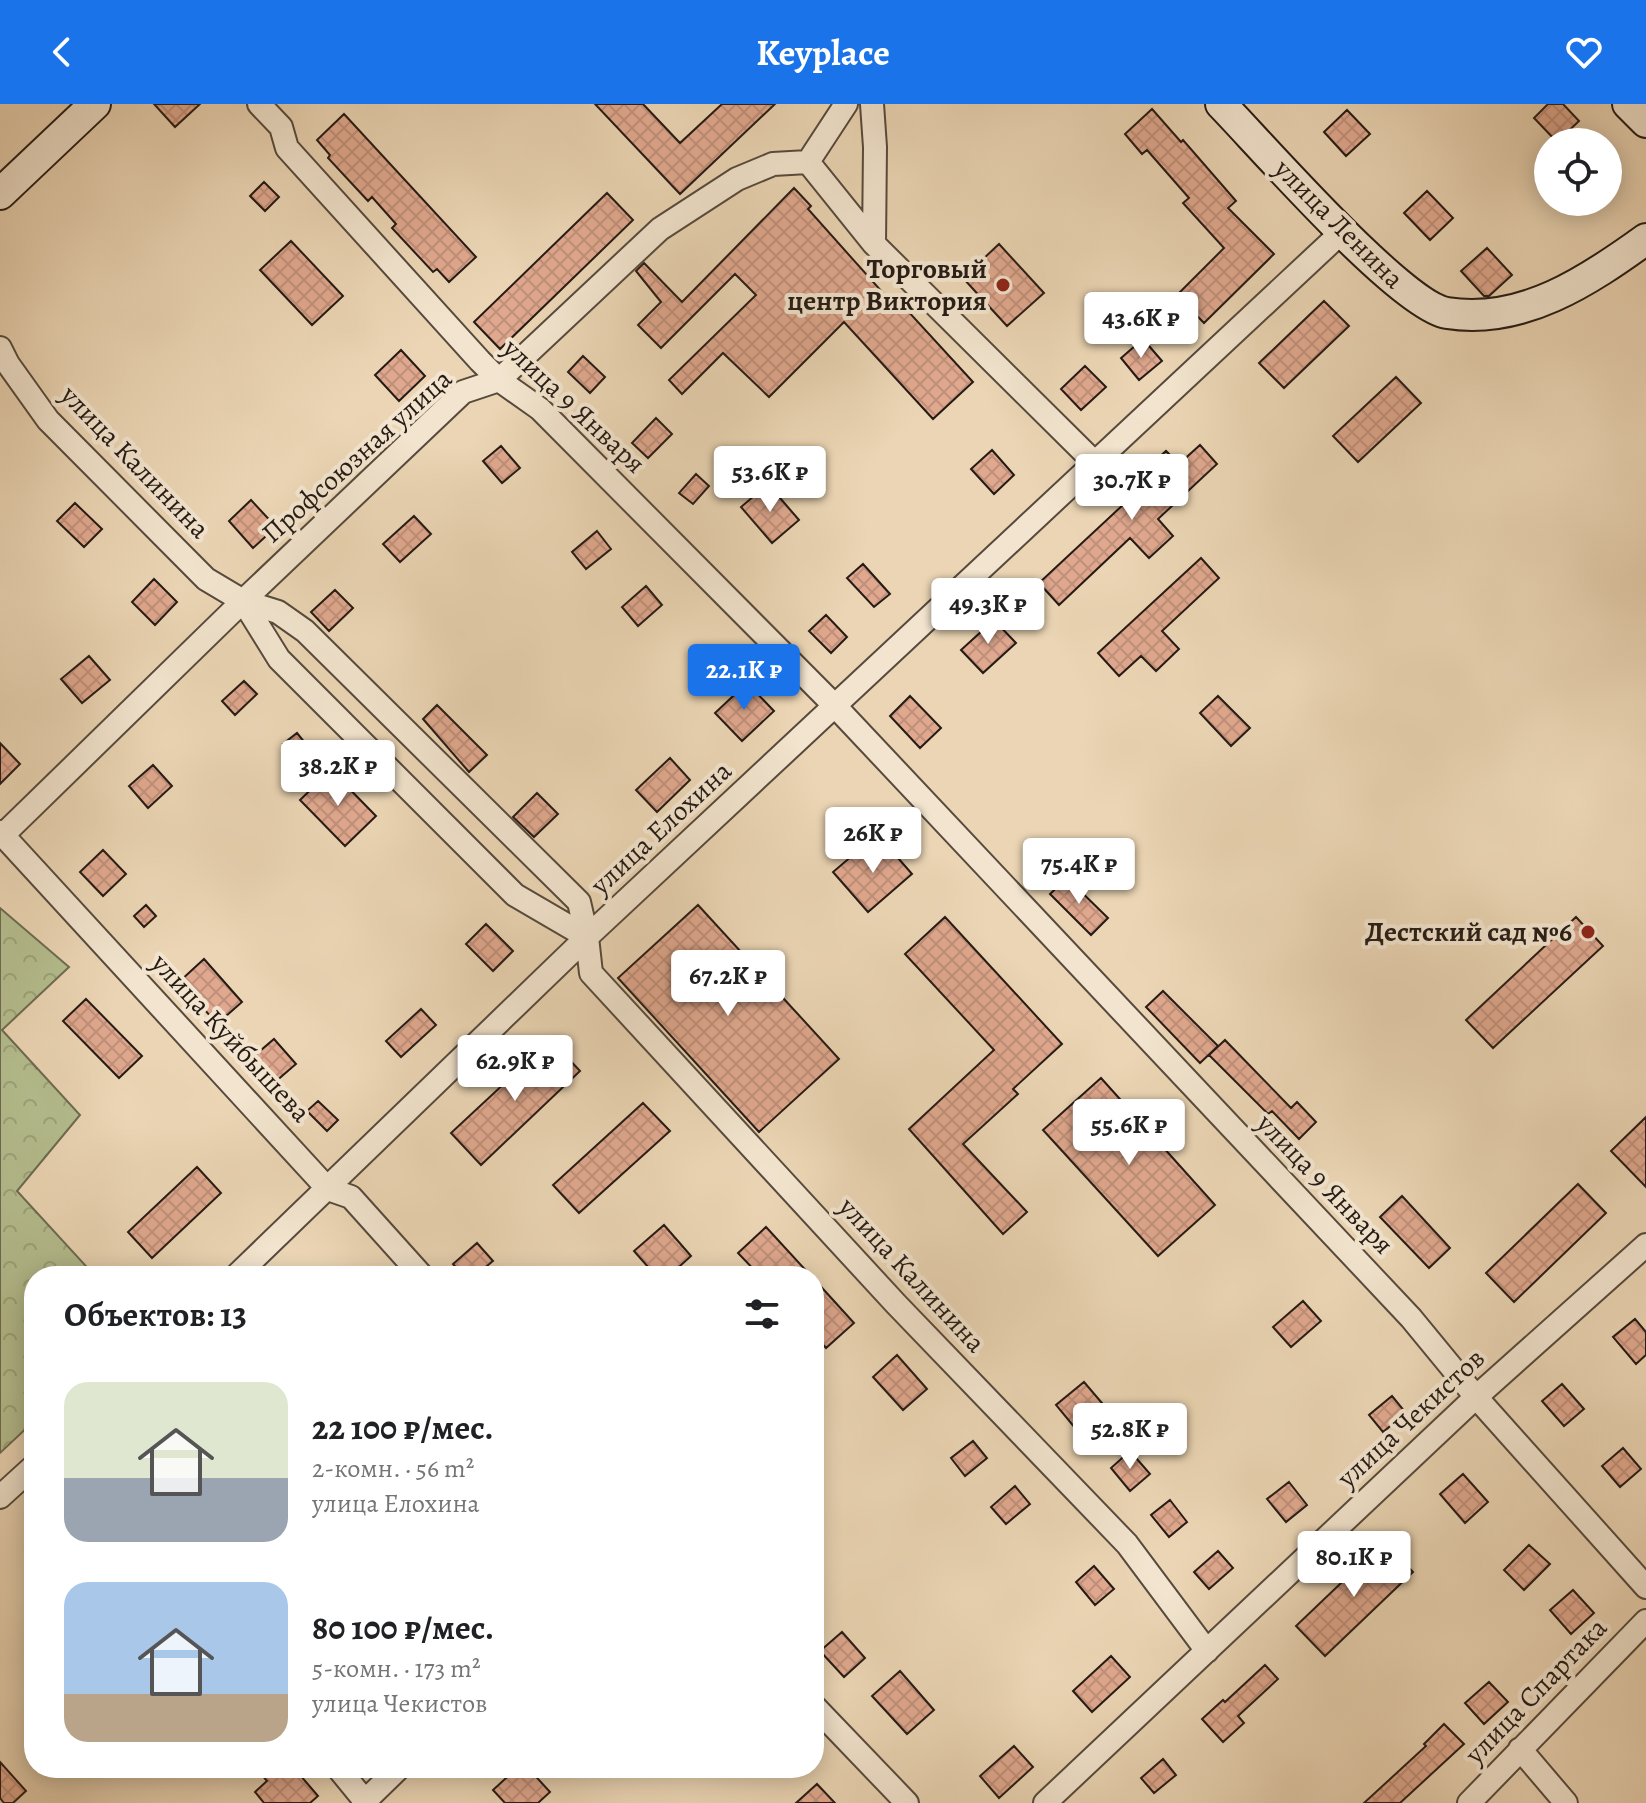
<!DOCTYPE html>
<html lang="ru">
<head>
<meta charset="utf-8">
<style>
  body { margin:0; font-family:Alegreya,serif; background:#f6f6f6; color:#202124; height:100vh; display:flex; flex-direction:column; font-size:30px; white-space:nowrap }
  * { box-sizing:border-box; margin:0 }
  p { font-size:26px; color:#757577 }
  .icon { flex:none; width:44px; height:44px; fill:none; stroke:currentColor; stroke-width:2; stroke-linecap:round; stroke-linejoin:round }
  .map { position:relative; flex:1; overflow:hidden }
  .drawer { position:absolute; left:24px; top:1162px; width:800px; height:512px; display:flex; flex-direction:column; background:#fff; border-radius:32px; box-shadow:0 4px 20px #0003 }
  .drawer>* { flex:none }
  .tools { position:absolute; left:1534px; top:24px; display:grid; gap:16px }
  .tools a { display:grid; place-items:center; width:88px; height:88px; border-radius:50%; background:#fff; box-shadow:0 4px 20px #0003; font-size:40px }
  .price { position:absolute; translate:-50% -68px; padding:0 18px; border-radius:8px; background:#fff; color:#222; font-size:26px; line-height:52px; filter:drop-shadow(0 2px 4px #0008) }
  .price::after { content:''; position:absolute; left:50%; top:48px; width:24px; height:18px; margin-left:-12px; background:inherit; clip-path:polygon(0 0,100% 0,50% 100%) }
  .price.active { background:#1a73e8; color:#fff }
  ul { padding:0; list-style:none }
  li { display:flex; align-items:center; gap:24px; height:200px; padding:0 40px }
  li span { display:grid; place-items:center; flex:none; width:224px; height:160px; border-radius:24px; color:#555 }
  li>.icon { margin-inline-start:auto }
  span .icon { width:96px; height:96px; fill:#fffc; stroke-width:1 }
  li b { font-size:34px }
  h2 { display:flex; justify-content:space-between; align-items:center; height:96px; padding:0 40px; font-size:34px }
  header { display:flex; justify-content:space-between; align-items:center; height:104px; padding:0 40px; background:#1a73e8; color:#fff; font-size:36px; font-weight:700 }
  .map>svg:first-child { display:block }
  .forest { fill:url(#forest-crowns); stroke:#6d6c52; stroke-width:2 }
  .building { fill:url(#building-cross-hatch); stroke:#251b15; stroke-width:2 }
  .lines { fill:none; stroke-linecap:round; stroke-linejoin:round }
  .street-casing { stroke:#564a3d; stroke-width:26 }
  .secondary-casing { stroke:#251b15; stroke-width:34 }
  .street { stroke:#f2e4ce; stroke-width:22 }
  .secondary { stroke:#f2e4ce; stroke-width:30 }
  .poi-dot { fill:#8f2418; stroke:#f2e4ce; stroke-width:3 }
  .labels { text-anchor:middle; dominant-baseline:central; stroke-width:8; stroke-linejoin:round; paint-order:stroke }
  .street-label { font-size:28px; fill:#251b15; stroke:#f2e4ce }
  .poi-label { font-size:28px; font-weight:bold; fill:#251b15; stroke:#f2e4ce; text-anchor:end }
</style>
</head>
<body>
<header><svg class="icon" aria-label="back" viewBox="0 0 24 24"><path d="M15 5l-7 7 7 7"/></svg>Keyplace<svg class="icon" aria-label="heart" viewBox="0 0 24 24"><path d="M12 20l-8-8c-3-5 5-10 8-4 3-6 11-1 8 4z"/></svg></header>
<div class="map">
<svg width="1646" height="1699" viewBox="0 0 1646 1699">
  <defs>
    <pattern id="forest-crowns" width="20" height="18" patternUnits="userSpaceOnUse" patternTransform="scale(2)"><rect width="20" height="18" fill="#b5be8f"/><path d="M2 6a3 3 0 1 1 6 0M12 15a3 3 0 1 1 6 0" fill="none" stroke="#9ca37a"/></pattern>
    <pattern id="building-cross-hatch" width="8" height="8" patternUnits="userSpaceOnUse" patternTransform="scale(2)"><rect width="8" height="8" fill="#e0a88e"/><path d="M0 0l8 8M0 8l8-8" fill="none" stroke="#c0907a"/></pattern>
  </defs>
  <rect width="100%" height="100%" fill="#ebd5b4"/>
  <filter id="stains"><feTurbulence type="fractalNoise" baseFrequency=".0025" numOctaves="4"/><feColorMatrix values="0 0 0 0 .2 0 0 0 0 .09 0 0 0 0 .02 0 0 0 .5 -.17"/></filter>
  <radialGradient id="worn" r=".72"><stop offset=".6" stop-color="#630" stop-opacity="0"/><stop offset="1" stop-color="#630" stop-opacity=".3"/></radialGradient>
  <path class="forest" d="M 0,804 L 69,863 L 2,926 L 80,1011 L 17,1087 L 95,1172 L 34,1172 L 34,1317 L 0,1349 Z"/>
  <path class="building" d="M 154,0 L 200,0 L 175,23 Z
    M 595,0 L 643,0 L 680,39 L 722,0 L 775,0 L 680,90 Z
    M 1548,0 L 1563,0 L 1579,17 L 1557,38 L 1534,14 Z
    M 1152,5 L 1181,38 L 1183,36 L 1236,97 L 1228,104 L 1274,150 L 1204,219 L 1177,191 L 1224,144 L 1183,99 L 1189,94 L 1147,46 L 1142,50 L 1125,30 Z
    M 1347,6 L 1370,30 L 1346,52 L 1324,28 Z
    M 344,10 L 476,153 L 449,178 L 437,165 L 433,168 L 392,124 L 396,120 L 372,93 L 368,97 L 328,54 L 330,51 L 317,36 Z
    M 264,78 L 279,93 L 265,107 L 250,92 Z
    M 794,84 L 811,102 L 808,105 L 891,198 L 896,194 L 973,278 L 933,315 L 844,218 L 769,293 L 723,249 L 682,290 L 669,276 L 756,191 L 735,170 L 661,244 L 638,221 L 661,198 L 636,167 L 644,159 L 682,198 Z
    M 1427,87 L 1453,114 L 1430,136 L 1404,109 Z
    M 607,89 L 633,116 L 500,245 L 474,218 Z
    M 291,137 L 343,192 L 312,221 L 260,166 Z
    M 999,140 L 1044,189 L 1007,222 L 963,174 Z
    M 1487,144 L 1512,171 L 1489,192 L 1484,192 L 1461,167 Z
    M 1324,197 L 1349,222 L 1284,284 L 1259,259 Z
    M 1143,235 L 1162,257 L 1139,276 L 1121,254 Z
    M 401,246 L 425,272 L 399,297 L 375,271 Z
    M 583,252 L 605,273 L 590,289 L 568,268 Z
    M 1085,262 L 1106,283 L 1081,306 L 1061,285 Z
    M 1396,273 L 1421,299 L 1358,358 L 1333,332 Z
    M 656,314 L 672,330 L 648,354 L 632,339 Z
    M 1200,341 L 1217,360 L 1158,415 L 1173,432 L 1149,454 L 1130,434 L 1059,501 L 1039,479 L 1154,372 L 1147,364 L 1166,347 L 1179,360 Z
    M 501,342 L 520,364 L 502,379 L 483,357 Z
    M 992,346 L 1014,371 L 994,390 L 971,365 Z
    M 696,370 L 709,382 L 693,400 L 679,389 Z
    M 768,380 L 799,416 L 772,439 L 741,403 Z
    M 251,396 L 276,423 L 253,444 L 229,417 Z
    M 75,399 L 102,425 L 84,443 L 57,417 Z
    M 414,412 L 431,430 L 400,458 L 383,440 Z
    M 597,427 L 611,445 L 586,465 L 572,448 Z
    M 1201,454 L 1219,474 L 1162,527 L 1179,545 L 1156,567 L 1141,552 L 1119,572 L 1098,549 Z
    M 863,460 L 890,490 L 874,503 L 847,474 Z
    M 154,475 L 177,498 L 155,521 L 132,498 Z
    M 646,482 L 662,501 L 638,522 L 622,503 Z
    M 335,486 L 353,504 L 329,527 L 311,508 Z
    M 826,511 L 847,533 L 831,549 L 809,527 Z
    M 994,516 L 1016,539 L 983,569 L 961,546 Z
    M 89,552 L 110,576 L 82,599 L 61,575 Z
    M 244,577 L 257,590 L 235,611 L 222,597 Z
    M 747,579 L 774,607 L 742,637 L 715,609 Z
    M 910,592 L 941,624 L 920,644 L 890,612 Z
    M 1218,592 L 1250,624 L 1231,642 L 1200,609 Z
    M 437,601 L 487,651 L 469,668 L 423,615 Z
    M 297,629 L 310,645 L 296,656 L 283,640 Z
    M 0,639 L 20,660 L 0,680 Z
    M 670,654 L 690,676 L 657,708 L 636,686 Z
    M 153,661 L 172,682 L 148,704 L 129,682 Z
    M 331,666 L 376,712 L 345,742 L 300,696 Z
    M 537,689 L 558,710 L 534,733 L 513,713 Z
    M 884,738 L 912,770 L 868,808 L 833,768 L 860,745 L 867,752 Z
    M 103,746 L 126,770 L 103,792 L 80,768 Z
    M 1067,774 L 1108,814 L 1091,831 L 1050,790 Z
    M 146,801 L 156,812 L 144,823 L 134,812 Z
    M 698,801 L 839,955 L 759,1028 L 618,874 Z
    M 945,813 L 1062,940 L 1013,985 L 1018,990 L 963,1040 L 1027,1108 L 1003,1130 L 909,1025 L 994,946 L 905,850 Z
    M 1576,813 L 1603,842 L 1493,944 L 1466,916 Z
    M 486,820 L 513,847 L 493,867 L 466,840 Z
    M 204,855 L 242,898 L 217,920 L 180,877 Z
    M 1163,887 L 1218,942 L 1200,959 L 1146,903 Z
    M 86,895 L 142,952 L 119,974 L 63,917 Z
    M 421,905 L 436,921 L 401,953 L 386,937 Z
    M 274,935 L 296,960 L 275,978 L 253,953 Z
    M 551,936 L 580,967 L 481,1061 L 451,1029 Z
    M 1225,936 L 1291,1004 L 1297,998 L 1316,1018 L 1299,1035 L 1272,1007 L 1268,1010 L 1209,951 Z
    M 1101,974 L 1215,1101 L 1158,1152 L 1043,1026 Z
    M 318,997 L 338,1016 L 327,1027 L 307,1007 Z
    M 643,999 L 670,1027 L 579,1109 L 553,1081 Z
    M 1646,1013 L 1646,1083 L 1611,1047 Z
    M 197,1063 L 221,1089 L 152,1154 L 128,1128 Z
    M 1578,1080 L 1606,1109 L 1514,1198 L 1486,1169 Z
    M 1402,1092 L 1450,1144 L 1429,1164 L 1380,1113 Z
    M 664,1121 L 691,1152 L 669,1172 L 656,1172 L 634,1147 Z
    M 766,1123 L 811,1172 L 760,1172 L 738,1149 Z
    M 477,1139 L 493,1157 L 475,1172 L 463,1172 L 453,1160 Z
    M 814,1175 L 854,1219 L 826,1244 L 814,1231 Z
    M 1303,1197 L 1321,1217 L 1291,1243 L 1273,1223 Z
    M 1635,1215 L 1646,1228 L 1646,1251 L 1636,1260 L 1613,1233 Z
    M 897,1251 L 927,1285 L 903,1306 L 873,1273 Z
    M 1084,1278 L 1113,1312 L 1085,1336 L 1056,1301 Z
    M 1562,1280 L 1584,1305 L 1564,1322 L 1542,1297 Z
    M 1392,1292 L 1406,1309 L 1383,1328 L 1369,1311 Z
    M 973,1337 L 987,1354 L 965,1372 L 951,1354 Z
    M 1623,1344 L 1641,1365 L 1620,1383 L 1602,1362 Z
    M 1130,1347 L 1150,1370 L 1130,1387 L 1111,1364 Z
    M 1463,1370 L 1488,1398 L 1465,1419 L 1440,1390 Z
    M 1289,1378 L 1307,1401 L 1286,1418 L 1267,1395 Z
    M 1015,1382 L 1030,1400 L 1006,1420 L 991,1403 Z
    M 1170,1396 L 1187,1418 L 1169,1433 L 1151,1411 Z
    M 1384,1438 L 1413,1468 L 1325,1552 L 1296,1522 Z
    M 1529,1441 L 1550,1460 L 1524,1486 L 1504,1466 Z
    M 1218,1447 L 1233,1464 L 1209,1485 L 1194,1468 Z
    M 1094,1462 L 1114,1485 L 1095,1501 L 1076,1478 Z
    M 1573,1486 L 1594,1509 L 1571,1530 L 1550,1506 Z
    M 842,1528 L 865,1554 L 844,1573 L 820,1547 Z
    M 1111,1552 L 1130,1573 L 1092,1608 L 1073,1587 Z
    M 1265,1561 L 1278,1575 L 1238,1612 L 1244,1619 L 1223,1638 L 1202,1615 L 1223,1596 L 1225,1598 Z
    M 900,1567 L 934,1606 L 907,1630 L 872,1592 Z
    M 1489,1578 L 1508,1598 L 1484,1620 L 1465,1599 Z
    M 1444,1620 L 1464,1640 L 1400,1699 L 1364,1699 L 1426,1642 L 1424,1640 Z
    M 1014,1642 L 1033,1663 L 999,1694 L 980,1672 Z
    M 1163,1655 L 1176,1671 L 1154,1689 L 1141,1674 Z
    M 0,1658 L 26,1687 L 13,1699 L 4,1699 L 0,1694 Z
    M 256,1664 L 294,1664 L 318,1692 L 310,1699 L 264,1699 L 255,1688 L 267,1677 Z
    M 517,1664 L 528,1664 L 550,1688 L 538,1699 L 505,1699 L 493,1686 Z
    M 817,1680 L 835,1699 L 796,1699 Z"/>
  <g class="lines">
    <defs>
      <path id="street" d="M 259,0 L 281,23 L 287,44 L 480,257 L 499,276 L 540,305 L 836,603 L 1411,1214 L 1476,1293 L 1646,1483
        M 808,58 L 874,140 L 875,43 L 872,0
        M 874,140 L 1095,359
        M 0,244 L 8,260 L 48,316 L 206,475 L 243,497 L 279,555 L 515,791 L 587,833
        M 243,497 L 278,508 L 305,527 L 579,798 L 587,833 L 591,869 L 896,1200 L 1127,1440 L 1207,1547
        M 0,728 L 328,1085 L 351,1093 L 422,1172
        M 3,731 L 243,497 L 463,288 L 499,276 L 660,125 L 737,75 L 773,60 L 808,58 L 846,0
        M 236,1172 L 587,833 L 1343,127
        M 0,1393 L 34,1362
        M 814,1602 L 907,1699
        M 1520,1645 L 1566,1699
        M 338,1664 L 365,1697
        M 363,1699 L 399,1664
        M 1045,1699 L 1476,1293 L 1646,1141
        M 1469,1699 L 1646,1517"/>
      <path id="secondary" d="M 1221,0 C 1260,40 1401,202 1447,209 C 1522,221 1588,177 1646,135
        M 1628,0 L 1646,18
        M 0,90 L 95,0"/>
    </defs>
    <use href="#street" class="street-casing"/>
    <use href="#secondary" class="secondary-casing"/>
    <use href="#street" class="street"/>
    <use href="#secondary" class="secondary"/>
  </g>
  <g class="poi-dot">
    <circle cx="1003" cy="181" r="8"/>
    <circle cx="1588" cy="828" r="8"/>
  </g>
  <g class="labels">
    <g class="street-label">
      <text transform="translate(1339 120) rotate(45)">улица Ленина</text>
      <text transform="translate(574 302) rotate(43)">улица 9 Января</text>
      <text transform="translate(357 352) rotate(-42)">Профсоюзная улица</text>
      <text transform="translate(135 358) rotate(46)">улица Калинина</text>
      <text transform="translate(661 724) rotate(-43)">улица Елохина</text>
      <text transform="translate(231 934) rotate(47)">улица Куйбышева</text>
      <text transform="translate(1325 1080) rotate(46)">улица 9 Января</text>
      <text transform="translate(912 1171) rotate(47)">улица Калинина</text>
      <text transform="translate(1411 1314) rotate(-43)">улица Чекистов</text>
      <text transform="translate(1536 1587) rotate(-46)">улица Спартака</text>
    </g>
    <g class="poi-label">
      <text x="987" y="165">Торговый<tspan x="987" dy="32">центр Виктория</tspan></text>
      <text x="1572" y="828">Дестский сад №6</text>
    </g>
  </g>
  <rect width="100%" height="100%" filter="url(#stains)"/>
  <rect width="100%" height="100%" fill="url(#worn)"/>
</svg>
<div class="tools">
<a><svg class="icon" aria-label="locate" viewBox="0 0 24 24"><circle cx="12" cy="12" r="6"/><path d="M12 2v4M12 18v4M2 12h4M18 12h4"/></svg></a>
</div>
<b class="price" style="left:1141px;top:256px">43.6K ₽</b>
<b class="price" style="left:770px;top:410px">53.6K ₽</b>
<b class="price" style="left:1132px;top:418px">30.7K ₽</b>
<b class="price" style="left:988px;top:542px">49.3K ₽</b>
<b class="price active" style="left:744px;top:608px">22.1K ₽</b>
<b class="price" style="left:338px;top:704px">38.2K ₽</b>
<b class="price" style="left:873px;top:771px">26K ₽</b>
<b class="price" style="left:1079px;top:802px">75.4K ₽</b>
<b class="price" style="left:728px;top:914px">67.2K ₽</b>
<b class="price" style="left:515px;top:999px">62.9K ₽</b>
<b class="price" style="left:1129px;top:1063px">55.6K ₽</b>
<b class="price" style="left:1130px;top:1367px">52.8K ₽</b>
<b class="price" style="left:1354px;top:1495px">80.1K ₽</b>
<section class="drawer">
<h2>Объектов: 13<svg class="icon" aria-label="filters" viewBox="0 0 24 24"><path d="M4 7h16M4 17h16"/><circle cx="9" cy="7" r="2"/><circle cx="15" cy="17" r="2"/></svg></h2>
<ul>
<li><span style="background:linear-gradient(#dfe7d0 60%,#9aa5b1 0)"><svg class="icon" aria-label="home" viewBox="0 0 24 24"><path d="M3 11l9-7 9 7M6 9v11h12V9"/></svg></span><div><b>22 100 ₽/мес.</b><p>2-комн. · 56 m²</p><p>улица Елохина</p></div></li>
<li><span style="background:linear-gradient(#a9c7e8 70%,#b9a48a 0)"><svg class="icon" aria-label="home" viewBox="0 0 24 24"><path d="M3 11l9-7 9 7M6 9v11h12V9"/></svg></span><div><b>80 100 ₽/мес.</b><p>5-комн. · 173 m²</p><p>улица Чекистов</p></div></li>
</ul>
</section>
</div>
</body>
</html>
